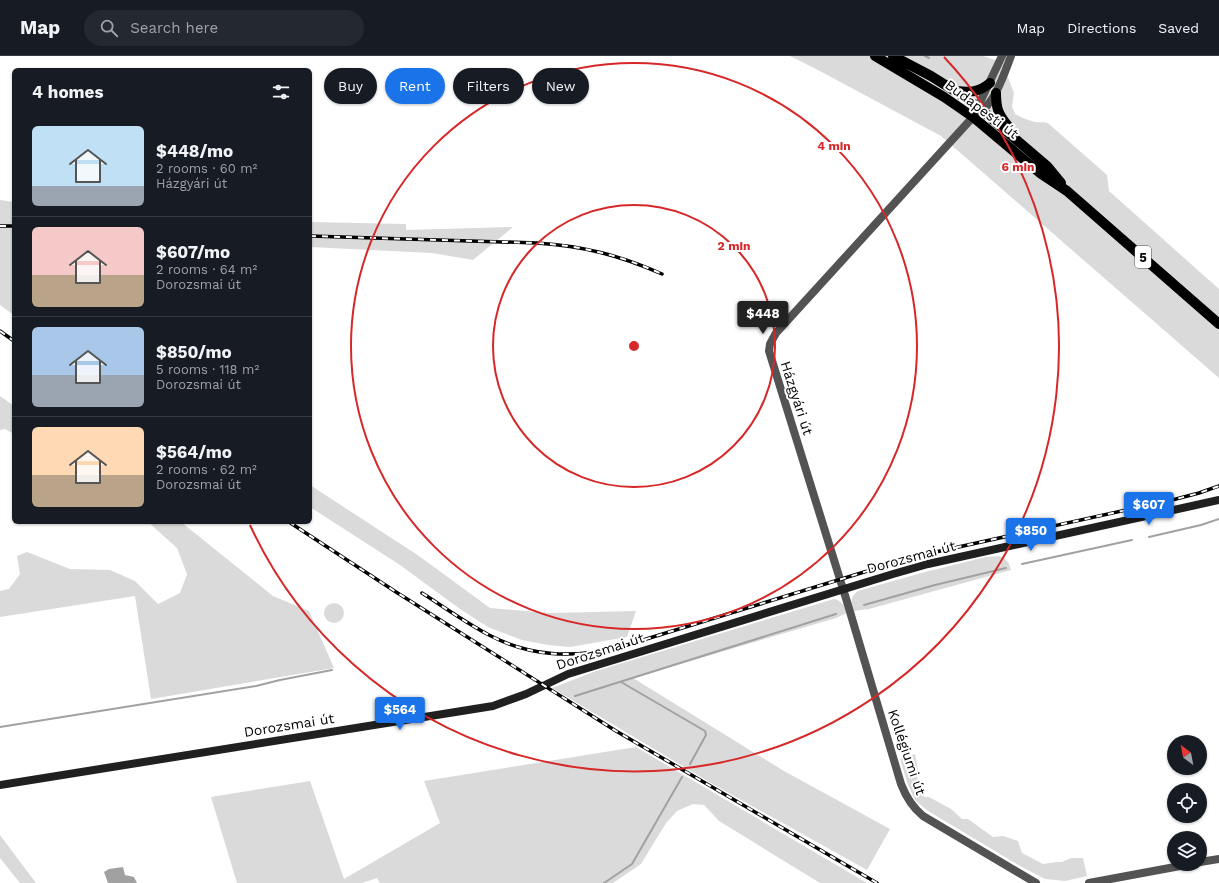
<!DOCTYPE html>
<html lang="en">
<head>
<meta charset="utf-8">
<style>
  body { margin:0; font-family:"Work Sans",sans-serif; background:#242831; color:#f1f3f6; height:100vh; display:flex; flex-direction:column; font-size:15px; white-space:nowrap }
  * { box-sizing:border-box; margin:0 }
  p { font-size:13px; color:#9ea1a6 }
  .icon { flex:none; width:22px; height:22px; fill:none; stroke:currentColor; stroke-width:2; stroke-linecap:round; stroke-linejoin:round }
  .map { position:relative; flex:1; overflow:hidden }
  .panel { position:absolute; left:12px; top:12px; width:300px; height:456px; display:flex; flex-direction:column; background:#171b24; border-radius:6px; box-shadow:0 1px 3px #0004 }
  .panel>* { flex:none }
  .hud { position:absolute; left:324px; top:12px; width:380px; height:36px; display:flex; gap:8px }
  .needle { width:26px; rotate:328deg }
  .tools { position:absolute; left:1167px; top:679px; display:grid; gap:8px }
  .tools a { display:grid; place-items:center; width:40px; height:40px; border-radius:50%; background:#171b24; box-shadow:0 1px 3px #0004; font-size:20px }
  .price { position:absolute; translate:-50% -34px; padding:0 9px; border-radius:4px; background:#1a73e8; color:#fff; font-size:13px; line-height:26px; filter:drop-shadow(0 1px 2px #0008) }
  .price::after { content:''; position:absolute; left:50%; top:24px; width:12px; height:9px; margin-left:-6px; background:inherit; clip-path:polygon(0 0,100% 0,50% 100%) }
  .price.active { background:#222; color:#fff }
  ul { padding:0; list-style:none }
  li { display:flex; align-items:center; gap:12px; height:100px; padding:0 20px }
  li+li { border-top:1px solid #363941 }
  li span { display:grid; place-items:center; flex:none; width:112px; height:80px; border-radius:6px; color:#555 }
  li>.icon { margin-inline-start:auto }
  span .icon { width:48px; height:48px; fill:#fffc; stroke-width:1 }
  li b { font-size:17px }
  h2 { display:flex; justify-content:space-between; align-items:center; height:48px; padding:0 20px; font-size:17px }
  .chip { padding:0 14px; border-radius:18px; background:#171b24; box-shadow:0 1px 3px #0004; font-size:14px; line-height:36px }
  .chip.active { background:#1a73e8; color:#fff }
  header { display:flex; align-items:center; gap:24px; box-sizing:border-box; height:56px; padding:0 20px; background:#171b24; border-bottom:1px solid #363941 }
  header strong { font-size:19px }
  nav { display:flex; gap:22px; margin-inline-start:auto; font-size:14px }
  .search { width:280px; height:36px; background:#242831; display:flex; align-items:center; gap:10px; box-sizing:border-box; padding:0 14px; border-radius:22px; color:#9ea1a6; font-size:15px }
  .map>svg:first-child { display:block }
  .green { fill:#dadada }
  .water { fill:#a1a1a1 }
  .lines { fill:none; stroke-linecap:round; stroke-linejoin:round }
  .stream { stroke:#a1a1a1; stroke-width:2 }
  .primary-casing { stroke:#dbdbdb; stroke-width:12 }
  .tertiary { stroke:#535353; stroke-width:8 }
  .secondary { stroke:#202020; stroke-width:8 }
  .primary { stroke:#000; stroke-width:10 }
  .rail-casing { stroke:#000; stroke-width:3.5 }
  .rail { stroke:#fff; stroke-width:2; stroke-dasharray:6; stroke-linecap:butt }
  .ring { fill:none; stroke:#d62828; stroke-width:2 }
  .labels { text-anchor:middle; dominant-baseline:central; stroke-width:4; stroke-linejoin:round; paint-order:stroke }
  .shield { fill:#fff; stroke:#4c4c4c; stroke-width:1 }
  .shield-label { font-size:13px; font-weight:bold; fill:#000 }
  .street-label { font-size:14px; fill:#000; stroke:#fff }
  .centre { fill:#d62828; stroke:#fff; stroke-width:2 }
  .ring-label { font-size:12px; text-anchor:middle; font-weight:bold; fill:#d62828; stroke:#fff; stroke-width:4; stroke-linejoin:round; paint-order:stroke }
</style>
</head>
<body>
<header>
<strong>Map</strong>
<div class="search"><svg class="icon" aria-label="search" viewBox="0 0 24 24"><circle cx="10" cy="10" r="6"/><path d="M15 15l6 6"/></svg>Search here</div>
<nav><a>Map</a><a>Directions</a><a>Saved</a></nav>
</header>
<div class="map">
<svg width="1219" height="827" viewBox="0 0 1219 827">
  <rect width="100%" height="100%" fill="#fff"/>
  <path class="green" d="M 790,0 L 983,0 L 1011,9 L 1007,19 L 1014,37 L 1012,51 L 1015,58 C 1021,61 1029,65 1036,66 C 1041,67 1044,65 1049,68 L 1107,119 L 1109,135 L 1219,233 L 1219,322 L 941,80 L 818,14 Z
    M 0,144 L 14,146 L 14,224 L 12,228 L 14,230 L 14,259 L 0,249 Z
    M 310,166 L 406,168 L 406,174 L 513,171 L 473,204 L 432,197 L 310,191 Z
    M 0,340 L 14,350 L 14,378 L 5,373 L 0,374 Z
    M 310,429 L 419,500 L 490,552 L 549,557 L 636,555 L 627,581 L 570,591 L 548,589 L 522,584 L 488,571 L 460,553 L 400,509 L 310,451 Z
    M 148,466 L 181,466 L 273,540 L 309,555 L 334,612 L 151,643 L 135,540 L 0,561 L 0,535 L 9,533 L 20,518 L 17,500 L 27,496 L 70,513 L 110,514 L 135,525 L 158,548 L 180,537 L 187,518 L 177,492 Z
    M 999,500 C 1007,503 1009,506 1011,514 L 869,553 L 854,555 C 851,546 850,541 858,535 L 925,516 L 986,501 Z
    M 834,543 C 842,545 844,549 847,557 L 836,562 L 633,622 L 784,715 L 890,773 L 867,814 L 716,730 L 552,632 L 596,615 Z
    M324 557a10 10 0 1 1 20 0a10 10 0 1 1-20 0Z
    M 636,691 L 867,827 L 820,827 L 719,765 L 704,749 L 693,748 L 677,755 L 666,767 L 641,808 L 613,827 L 380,827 L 377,822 L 362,827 L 237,827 L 211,741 L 310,725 L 344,823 L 440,767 L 424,725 Z
    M 915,698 L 918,714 L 917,721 L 924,741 L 929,741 L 951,753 L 962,763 L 968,763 L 993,781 L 1003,780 L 1018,785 L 1022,797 L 1043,808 L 1057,806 L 1062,806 L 1071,802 L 1083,802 L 1087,820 L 1065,825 L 1045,823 L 1020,810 L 928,755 L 915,744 L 908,729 L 900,703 Z
    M 0,779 L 36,827 L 20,827 L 0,802 Z"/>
  <path class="water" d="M 123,811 L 125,819 L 134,821 L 137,827 L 108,827 L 104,816 L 109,813 Z"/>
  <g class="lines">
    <path class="stream" d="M 925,0 L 929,2
      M 1149,481 L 1201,469 L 1219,463
      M 1022,508 L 1132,484
      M 864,549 L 935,529 L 1006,512
      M 621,626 L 705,675 L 706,679 L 690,708
      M 575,640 L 836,558
      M 0,671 L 256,630 L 280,624 L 332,614
      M 604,827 L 632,808 L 682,721"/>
    <defs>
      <path id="primary" d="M 875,0 L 944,41 L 973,61 L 1040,117 L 1067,135 L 1219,268
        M 893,0 L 931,20 L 955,35 L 978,51 L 1047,110 L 1061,127
        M 957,35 C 970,37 979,36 990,27
        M 996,37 C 996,52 998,58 1008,70"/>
    </defs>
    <use href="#primary" class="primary-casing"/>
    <path class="tertiary" d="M 1002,0 L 973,61 L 776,277 L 770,288 L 769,295 L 848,549 L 901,728 C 906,741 912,751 923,760 L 1036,827
      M 978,58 C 995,47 1004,18 1011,0
      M 1200,806 L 1219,803
      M 1089,827 L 1191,808"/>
    <path class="secondary" d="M 0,729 L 493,650 L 526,638 L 568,618 L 893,518 L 928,508 L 1219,444"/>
    <use href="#primary" class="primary"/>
    <defs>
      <path id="rail" d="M 0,170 L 14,170
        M 310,180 L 537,187 C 583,190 619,199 662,218
        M 0,275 L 14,285
        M 289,466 L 396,536 L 616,675 L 877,827
        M 422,537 C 444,551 466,567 489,579 C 531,601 572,602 617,592 L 913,501 L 1176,443 L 1199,437 L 1219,430"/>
    </defs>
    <use href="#rail" class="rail-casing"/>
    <use href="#rail" class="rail"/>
  </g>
  <g class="ring">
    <circle cx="634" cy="290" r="141"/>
    <circle cx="634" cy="290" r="283"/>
    <path d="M944 1A424 424 0 1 1 250 469"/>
  </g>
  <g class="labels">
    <rect class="shield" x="1135" y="190" width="16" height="22" rx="3"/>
    <g class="shield-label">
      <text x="1143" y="201">5</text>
    </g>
    <g class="street-label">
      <text transform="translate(982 53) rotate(37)">Budapesti út</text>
      <text transform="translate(797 342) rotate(72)">Házgyári út</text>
      <text transform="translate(911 501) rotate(-15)">Dorozsmai út</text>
      <text transform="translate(600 595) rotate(-18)">Dorozsmai út</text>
      <text transform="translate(289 669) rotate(-9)">Dorozsmai út</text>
      <text transform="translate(907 696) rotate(71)">Kollégiumi út</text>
    </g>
  </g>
  <circle cx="634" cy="290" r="6" class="centre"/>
  <g class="ring-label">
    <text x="834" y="94">4 min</text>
    <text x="1018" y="115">6 min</text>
    <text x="734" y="194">2 min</text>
  </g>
</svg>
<div class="tools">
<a><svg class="needle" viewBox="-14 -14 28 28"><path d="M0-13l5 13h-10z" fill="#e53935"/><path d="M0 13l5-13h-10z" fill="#9ea1a6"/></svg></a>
<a><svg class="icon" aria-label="locate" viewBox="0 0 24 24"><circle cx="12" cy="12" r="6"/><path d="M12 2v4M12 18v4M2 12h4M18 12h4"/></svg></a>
<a><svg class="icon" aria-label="layers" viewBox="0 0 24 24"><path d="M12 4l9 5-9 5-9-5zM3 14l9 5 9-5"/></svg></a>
</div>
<b class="price active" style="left:763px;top:279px">$448</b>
<b class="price" style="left:1149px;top:470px">$607</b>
<b class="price" style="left:1031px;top:496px">$850</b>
<b class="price" style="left:400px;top:675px">$564</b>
<div class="hud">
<a class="chip">Buy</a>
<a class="chip active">Rent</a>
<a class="chip">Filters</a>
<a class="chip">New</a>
</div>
<section class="panel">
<h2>4 homes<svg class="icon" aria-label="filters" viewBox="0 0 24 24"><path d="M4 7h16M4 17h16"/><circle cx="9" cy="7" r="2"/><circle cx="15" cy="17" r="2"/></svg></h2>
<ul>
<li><span style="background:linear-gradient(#bfe0f5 75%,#9aa5b1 0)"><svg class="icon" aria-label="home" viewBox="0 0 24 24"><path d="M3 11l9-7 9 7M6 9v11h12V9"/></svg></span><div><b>$448/mo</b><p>2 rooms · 60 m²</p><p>Házgyári út</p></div></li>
<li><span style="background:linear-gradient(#f6c9c9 60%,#b9a48a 0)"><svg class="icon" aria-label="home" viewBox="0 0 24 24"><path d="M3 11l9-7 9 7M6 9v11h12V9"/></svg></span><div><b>$607/mo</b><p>2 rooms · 64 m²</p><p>Dorozsmai út</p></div></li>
<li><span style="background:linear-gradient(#a9c7e8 60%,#9aa5b1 0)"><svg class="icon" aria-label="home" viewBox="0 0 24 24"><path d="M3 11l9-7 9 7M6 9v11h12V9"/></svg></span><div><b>$850/mo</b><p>5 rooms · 118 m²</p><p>Dorozsmai út</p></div></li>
<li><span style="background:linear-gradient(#ffd9b3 60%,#b9a48a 0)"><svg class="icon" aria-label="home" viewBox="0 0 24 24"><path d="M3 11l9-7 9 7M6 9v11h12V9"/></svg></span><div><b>$564/mo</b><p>2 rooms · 62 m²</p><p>Dorozsmai út</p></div></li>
</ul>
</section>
</div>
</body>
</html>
